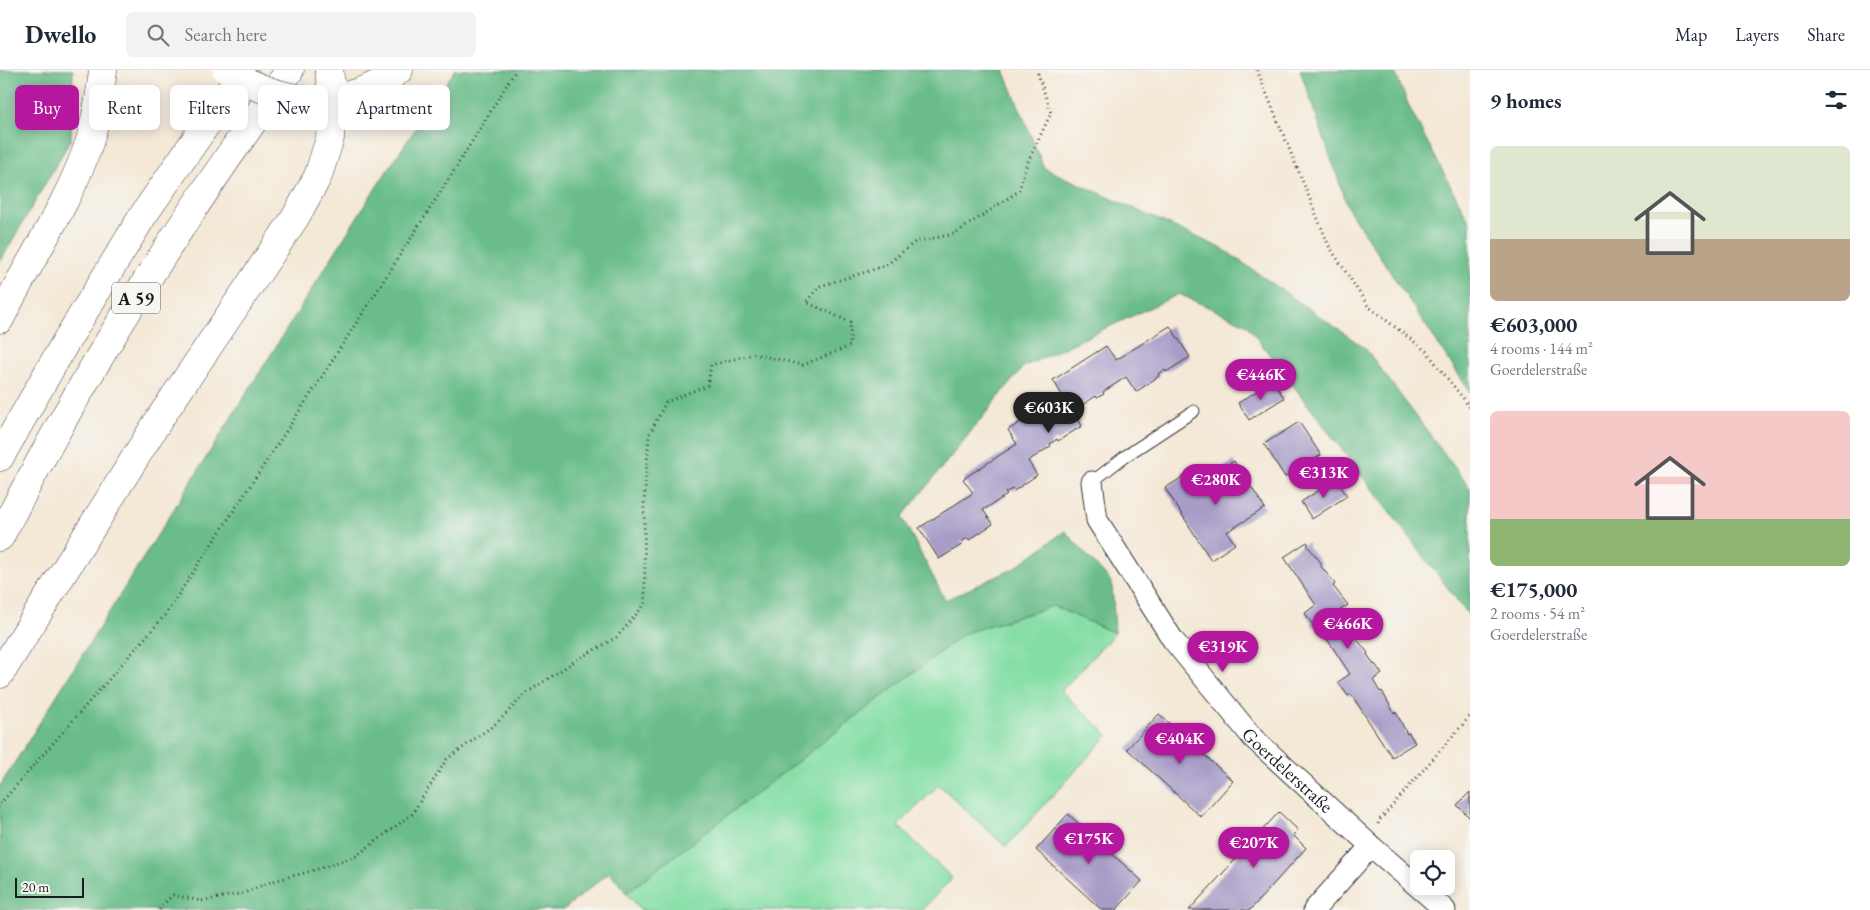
<!DOCTYPE html>
<html lang="en">
<head>
<meta charset="utf-8">
<style>
  body { margin:0; font-family:"EB Garamond",serif; background:#f2f2f3; color:#1f2937; height:100vh; display:flex; flex-direction:column; font-size:19px; white-space:nowrap }
  * { box-sizing:border-box; margin:0 }
  p { font-size:16px; color:#747a83 }
  .icon { flex:none; width:28px; height:28px; fill:none; stroke:currentColor; stroke-width:2; stroke-linecap:round; stroke-linejoin:round }
  .map { position:relative; flex:1; overflow:hidden }
  .panel { display:flex; flex-direction:column; background:#fff; width:400px }
  .panel>* { flex:none }
  .top-card { position:absolute; left:15px; top:15px; width:475px; height:45px; display:flex; gap:10px }
  .fabs { position:absolute; left:1410px; top:780px; display:grid; gap:10px }
  .fabs a { display:grid; place-items:center; width:45px; height:45px; border-radius:8px; background:#fff; box-shadow:0 2px 12px #0003; font-size:25px }
  .scale { position:absolute; left:15px; bottom:12px; width:69px; box-sizing:border-box; padding-left:5px; border:2px solid #1c1c1c; border-top:0; font-size:14px; line-height:18px; white-space:nowrap; color:#1c1c1c; -webkit-text-stroke:4px #f6f6f2; paint-order:stroke }
  .price { position:absolute; translate:-50% -42px; padding:0 11px; border-radius:18px; background:#b5179e; color:#fff; font-size:16px; line-height:32px; filter:drop-shadow(0 1px 2px #0008) }
  .price::after { content:''; position:absolute; left:50%; top:30px; width:15px; height:11px; margin-left:-8px; background:inherit; clip-path:polygon(0 0,100% 0,50% 100%) }
  .price.active { background:#222; color:#fff }
  ul { padding:0; list-style:none }
  li { display:grid; align-content:center; gap:10px; height:265px; padding:0 20px }
  li span { display:grid; place-items:center; height:155px; border-radius:8px; color:#555 }
  li>.icon { margin-inline-start:auto }
  span .icon { width:90px; height:90px; fill:#fffc; stroke-width:1 }
  li b { font-size:21px }
  h2 { display:flex; justify-content:space-between; align-items:center; height:60px; padding:0 20px; font-size:21px }
  .tag { padding:0 18px; border-radius:8px; background:#fff; box-shadow:0 2px 12px #0003; font-size:18px; line-height:45px }
  .tag.active { background:#b5179e; color:#fff }
  header { display:flex; align-items:center; gap:30px; box-sizing:border-box; height:70px; padding:0 25px; background:#fff; border-bottom:1px solid #e0e1e3 }
  header strong { font-size:24px }
  nav { display:flex; gap:28px; margin-inline-start:auto; font-size:18px }
  .search { width:350px; height:45px; background:#f2f2f3; display:flex; align-items:center; gap:12px; box-sizing:border-box; padding:0 18px; border-radius:8px; color:#747a83; font-size:19px }
  main { display:flex; flex:1; min-height:0 }
  .map>svg:first-child { display:block }
  .green { fill:#84dea4; stroke:#507d60 }
  .forest { fill:#6bbd8a; stroke:#446c53 }
  .building { fill:#a99dc8 }
  .lines { fill:none; stroke-linecap:round; stroke-linejoin:round }
  .service-casing { stroke:#3c3b38; stroke-width:13 }
  .minor-casing { stroke:#3c3b38; stroke-width:23 }
  .motorway-casing { stroke:#3c3b38; stroke-width:29 }
  .path { stroke:#3c3b38; stroke-width:3; stroke-dasharray:1 4; stroke-linecap:butt }
  .service { stroke:#fff; stroke-width:11 }
  .minor { stroke:#fff; stroke-width:21 }
  .motorway { stroke:#fff; stroke-width:28 }
  .motorway-bridge-casing { stroke:#3c3b38; stroke-width:29; stroke-linecap:butt }
  .motorway-bridge { stroke:#fff; stroke-width:28 }
  .labels { text-anchor:middle; dominant-baseline:central; stroke-width:4; stroke-linejoin:round; paint-order:stroke }
  .shield { fill:#f6f6f2; stroke:#5d5d5c; stroke-width:1 }
  .shield-label { font-size:18px; font-weight:bold; fill:#1c1c1c }
  .street-label { font-size:19px; fill:#1c1c1c; stroke:#f6f6f2 }
</style>
</head>
<body>
<header>
<strong>Dwello</strong>
<div class="search"><svg class="icon" aria-label="search" viewBox="0 0 24 24"><circle cx="10" cy="10" r="6"/><path d="M15 15l6 6"/></svg>Search here</div>
<nav><a>Map</a><a>Layers</a><a>Share</a></nav>
</header>
<main>
<div class="map">
<svg width="1470" height="840" viewBox="0 0 1470 840">
  <rect width="100%" height="100%" fill="#f6f6f2"/>
  <filter id="ink" filterUnits="userSpaceOnUse"><feTurbulence type="fractalNoise" baseFrequency=".02" numOctaves="2"/><feDisplacementMap in="SourceGraphic" scale="10" xChannelSelector="R" yChannelSelector="G"/><feConvolveMatrix kernelMatrix="1 2 1 2 8 2 1 2 1" color-interpolation-filters="sRGB"/></filter>
  <filter id="wash" filterUnits="userSpaceOnUse"><feTurbulence type="fractalNoise" baseFrequency=".0096" numOctaves="4" result="noise"/><feDisplacementMap in="SourceGraphic" scale="20" xChannelSelector="R" yChannelSelector="G"/><feGaussianBlur stdDeviation="1.12" result="paint"/><feColorMatrix in="noise" values="0 0 0 0 0 0 0 0 0 0 0 0 0 0 0 0 0 1.4 0 .05"/><feComposite in="paint" operator="in"/></filter>
  <g filter="url(#wash)">
    <rect width="100%" height="100%" fill="#f4e8d6"/>
    <path class="green" d="M 1053,536 L 1115,563 L 1061,621 L 1108,665 L 1006,777 L 939,715 L 898,756 L 952,808 L 922,840 L 641,840 L 626,823 L 965,563 Z"/>
    <path class="forest" d="M 0,0 L 73,0 L 71,69 L 0,192 Z
      M 455,0 L 1004,0 L 1044,98 L 1223,179 L 1365,278 L 1470,418 L 1470,547 L 1246,254 L 1179,224 L 1023,297 L 902,447 L 945,530 L 1013,499 L 1065,461 L 1112,513 L 1115,563 L 1053,536 L 965,563 L 626,823 L 610,802 L 563,840 L 0,840 L 0,716 L 371,125 Z
      M 1300,0 L 1394,0 L 1411,41 L 1470,153 L 1470,322 L 1349,140 Z"/>
    <g id="blocks">
      <path class="building" d="M 1170,256 L 1190,287 L 1166,302 L 1165,300 L 1158,304 L 1159,306 L 1136,322 L 1126,307 L 1103,322 L 1104,324 L 1097,328 L 1096,326 L 1073,341 L 1082,356 L 1058,371 L 1057,369 L 1050,374 L 1051,376 L 1028,391 L 1037,405 L 1014,421 L 1012,419 L 1005,423 L 1007,425 L 983,440 L 993,454 L 969,470 L 968,468 L 961,472 L 963,474 L 939,489 L 919,458 L 973,423 L 963,409 L 1017,374 L 1008,360 L 1062,325 L 1053,310 L 1106,276 L 1116,290 Z
        M 1273,311 L 1284,328 L 1249,350 L 1238,333 Z
        M 1299,352 L 1321,385 L 1285,407 L 1264,374 Z
        M 1234,391 L 1265,438 L 1227,462 L 1235,474 L 1211,490 L 1165,418 L 1189,403 L 1197,415 Z
        M 1336,409 L 1347,426 L 1312,449 L 1301,432 Z
        M 1307,472 L 1309,474 L 1307,475 L 1322,494 L 1320,495 L 1335,514 L 1333,516 L 1348,535 L 1339,541 L 1355,562 L 1353,564 L 1368,583 L 1367,584 L 1374,595 L 1375,594 L 1382,604 L 1373,610 L 1380,622 L 1382,621 L 1394,643 L 1396,642 L 1407,664 L 1409,663 L 1415,673 L 1392,687 L 1351,624 L 1348,626 L 1338,612 L 1350,604 L 1318,555 L 1314,557 L 1305,543 L 1316,535 L 1284,487 Z
        M 1159,644 L 1233,711 L 1201,747 L 1127,679 Z
        M 1470,722 L 1470,748 L 1457,735 Z
        M 1279,742 L 1298,760 L 1293,765 L 1306,778 L 1250,840 L 1189,840 Z
        M 1068,744 L 1142,811 L 1116,840 L 1102,840 L 1036,780 Z"/>
    </g>
  </g>
  <g filter="url(#ink)">
    <use href="#blocks" fill-opacity="0" stroke="#3c3b38" stroke-width="1"/>
    <g class="lines">
      <defs>
        <path id="service" d="M 1092,412 L 1124,387 L 1194,341"/>
        <g id="minor">
          <path id="s1" d="M 1092,412 L 1097,450 L 1173,570 L 1253,668 L 1371,776"/>
          <path d="M 1314,840 L 1371,776 L 1445,840"/>
        </g>
        <path id="motorway" d="M 317,30 C 343,29 379,18 399,0
          M 0,249 C 28,192 66,138 87,79 C 96,53 100,27 103,0
          M 0,387 L 65,273 L 144,144 L 244,0
          M 0,467 C 83,304 182,148 290,0
          M 0,604 L 160,348 L 295,148 L 318,106 L 330,68 L 333,29 L 329,0"/>
      </defs>
      <use href="#service" class="service-casing"/>
      <use href="#minor" class="minor-casing"/>
      <use href="#motorway" class="motorway-casing"/>
      <path class="path" d="M 1257,0 L 1329,176 L 1368,236 L 1426,281 L 1470,337
        M 0,734 L 165,545 L 314,319 L 445,115 L 516,0
        M 1378,754 L 1379,751 L 1470,646
        M 160,840 L 162,835 L 173,825 L 202,831 L 244,823 L 270,812 L 315,800 L 356,786 L 412,744 L 447,689 L 498,652 L 525,624 L 578,589 L 617,567 L 645,534 L 644,435 L 649,365 L 666,332 L 708,315 L 711,295 L 754,284 L 803,295 L 850,276 L 850,252 L 806,232 L 820,216 L 885,196 L 915,172 L 954,164 L 1019,121 L 1025,98 L 1051,43 L 1038,4 L 1040,0"/>
      <use href="#service" class="service"/>
      <use href="#minor" class="minor"/>
      <use href="#motorway" class="motorway"/>
      <defs>
        <path id="motorway-bridge" d="M 227,0 C 253,18 274,24 305,30"/>
      </defs>
      <use href="#motorway-bridge" class="motorway-bridge-casing"/>
      <use href="#motorway-bridge" class="motorway-bridge"/>
    </g>
  </g>
  <g class="labels">
    <rect class="shield" x="112" y="212.5" width="48" height="31" rx="4"/>
    <g class="shield-label">
      <text x="136" y="228">A 59</text>
    </g>
    <g class="street-label">
      <text stroke="none"><textPath href="#s1" startOffset="354">Goerdelerstraße</textPath></text>
    </g>
  </g>
</svg>
<div class="fabs">
<a><svg class="icon" aria-label="locate" viewBox="0 0 24 24"><circle cx="12" cy="12" r="6"/><path d="M12 2v4M12 18v4M2 12h4M18 12h4"/></svg></a>
</div>
<div class="scale">20 m</div>
<b class="price" style="left:1261px;top:331px">€446K</b>
<b class="price active" style="left:1049px;top:364px">€603K</b>
<b class="price" style="left:1324px;top:429px">€313K</b>
<b class="price" style="left:1216px;top:436px">€280K</b>
<b class="price" style="left:1348px;top:580px">€466K</b>
<b class="price" style="left:1223px;top:603px">€319K</b>
<b class="price" style="left:1180px;top:695px">€404K</b>
<b class="price" style="left:1089px;top:795px">€175K</b>
<b class="price" style="left:1254px;top:799px">€207K</b>
<div class="top-card">
<a class="tag active">Buy</a>
<a class="tag">Rent</a>
<a class="tag">Filters</a>
<a class="tag">New</a>
<a class="tag">Apartment</a>
</div>
</div>
<section class="panel">
<h2>9 homes<svg class="icon" aria-label="filters" viewBox="0 0 24 24"><path d="M4 7h16M4 17h16"/><circle cx="9" cy="7" r="2"/><circle cx="15" cy="17" r="2"/></svg></h2>
<ul>
<li><span style="background:linear-gradient(#dfe7d0 60%,#b9a48a 0)"><svg class="icon" aria-label="home" viewBox="0 0 24 24"><path d="M3 11l9-7 9 7M6 9v11h12V9"/></svg></span><div><b>€603,000</b><p>4 rooms · 144 m²</p><p>Goerdelerstraße</p></div></li>
<li><span style="background:linear-gradient(#f6c9c9 70%,#8fb573 0)"><svg class="icon" aria-label="home" viewBox="0 0 24 24"><path d="M3 11l9-7 9 7M6 9v11h12V9"/></svg></span><div><b>€175,000</b><p>2 rooms · 54 m²</p><p>Goerdelerstraße</p></div></li>
</ul>
</section>
</main>
</body>
</html>
